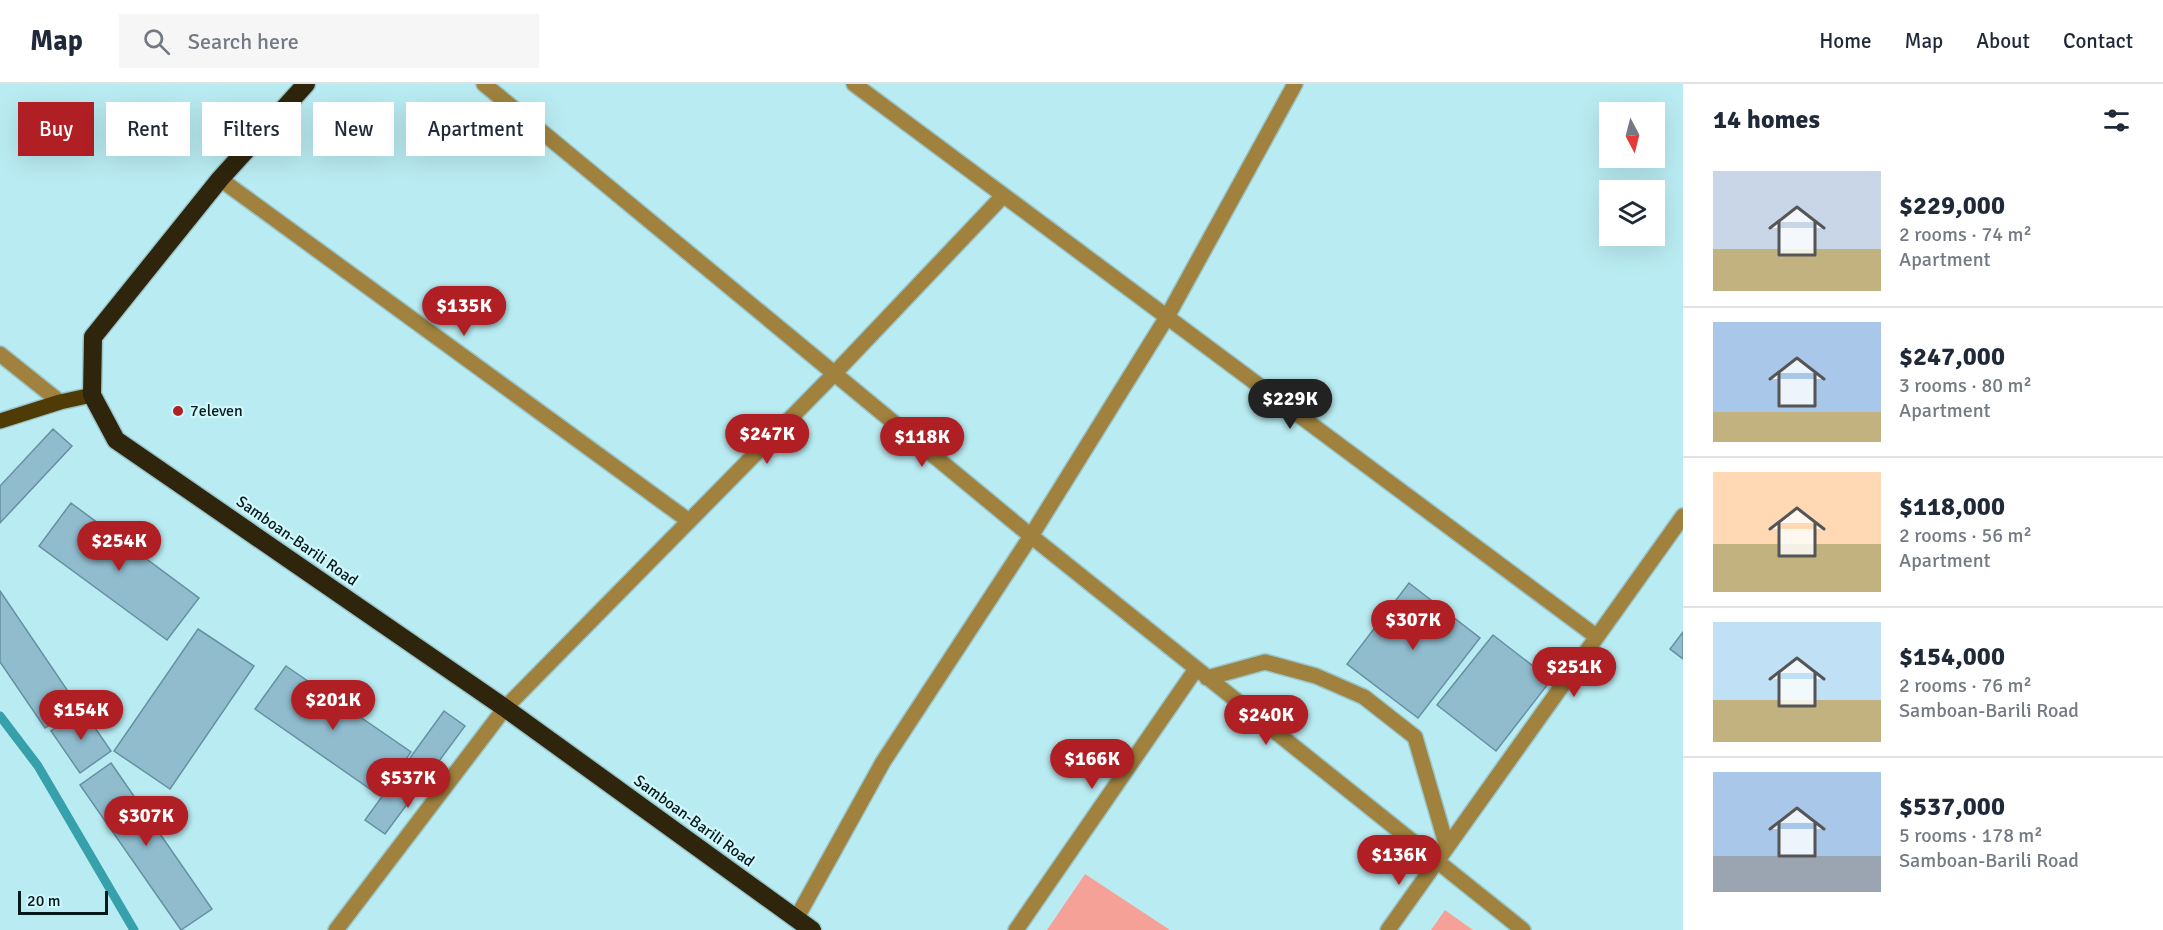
<!DOCTYPE html>
<html lang="en">
<head>
<meta charset="utf-8">
<style>
  body { margin:0; font-family:Signika,sans-serif; background:#f6f6f7; color:#1f2937; height:100vh; display:flex; flex-direction:column; font-size:22px; white-space:nowrap }
  * { box-sizing:border-box; margin:0 }
  p { font-size:20px; color:#747a83 }
  .icon { flex:none; width:33px; height:33px; fill:none; stroke:currentColor; stroke-width:2; stroke-linecap:round; stroke-linejoin:round }
  .map { position:relative; flex:1; overflow:hidden }
  .details { display:flex; flex-direction:column; background:#fff; width:480px }
  .details>* { flex:none }
  .banner { position:absolute; left:18px; top:18px; width:570px; height:54px; display:flex; gap:12px }
  .needle { width:39px; rotate:173deg }
  .buttons { position:absolute; left:1599px; top:18px; display:grid; gap:12px }
  .buttons a { display:grid; place-items:center; width:66px; height:66px; border-radius:0px; background:#fff; box-shadow:0 6px 24px #0002; font-size:30px }
  .scale { position:absolute; left:18px; bottom:15px; width:90px; box-sizing:border-box; padding-left:6px; border:3px solid #061a1c; border-top:0; font-size:16px; line-height:21px; white-space:nowrap; color:#061a1c; -webkit-text-stroke:4px #cff7fc; paint-order:stroke }
  .price { position:absolute; translate:-50% -51px; padding:0 14px; border-radius:21px; background:#b01f24; color:#fff; font-size:20px; line-height:39px; filter:drop-shadow(0 2px 3px #0008) }
  .price::after { content:''; position:absolute; left:50%; top:36px; width:18px; height:14px; margin-left:-9px; background:inherit; clip-path:polygon(0 0,100% 0,50% 100%) }
  .price.on { background:#222; color:#fff }
  ul { padding:0; list-style:none }
  li { display:flex; align-items:center; gap:18px; height:150px; padding:0 30px }
  li+li { border-top:2px solid #e0e1e3 }
  li span { display:grid; place-items:center; flex:none; width:168px; height:120px; border-radius:0px; color:#555 }
  li>.icon { margin-inline-start:auto }
  span .icon { width:72px; height:72px; fill:#fffc; stroke-width:1 }
  li b { font-size:26px }
  h2 { display:flex; justify-content:space-between; align-items:center; height:72px; padding:0 30px; font-size:26px }
  .pill { padding:0 21px; border-radius:0px; background:#fff; box-shadow:0 6px 24px #0002; font-size:21px; line-height:54px }
  .pill.on { background:#b01f24; color:#fff }
  header { display:flex; align-items:center; gap:36px; box-sizing:border-box; height:84px; padding:0 30px; background:#fff; border-bottom:2px solid #e0e1e3 }
  header strong { font-size:28px }
  nav { display:flex; gap:33px; margin-inline-start:auto; font-size:21px }
  .search { width:420px; height:54px; background:#f6f6f7; display:flex; align-items:center; gap:15px; box-sizing:border-box; padding:0 21px; border-radius:0px; color:#747a83; font-size:22px }
  main { display:flex; flex:1; min-height:0 }
  .map>svg:first-child { display:block }
  .green { fill:#f6a198 }
  .lines { fill:none; stroke-linecap:round; stroke-linejoin:round }
  .stream { stroke:#36a0ab; stroke-width:9 }
  .building { fill:#90bcce; stroke:#6690a1; stroke-width:1.5 }
  .minor-casing { stroke:#99c6cb; stroke-width:18 }
  .major-casing { stroke:#99c6cb; stroke-width:18 }
  .highway-casing { stroke:#99c6cb; stroke-width:21 }
  .minor { stroke:#a0823e; stroke-width:15 }
  .major { stroke:#4f3b05; stroke-width:15 }
  .highway { stroke:#2f250c; stroke-width:18 }
  .poi-dot { fill:#b01f24; stroke:#cff7fc; stroke-width:2 }
  .labels { text-anchor:middle; dominant-baseline:central; stroke-width:4.5; stroke-linejoin:round; paint-order:stroke }
  .poi-label { font-size:16px; fill:#061a1c; stroke:#cff7fc; text-anchor:start }
  .street-label { font-size:16px; fill:#061a1c; stroke:#cff7fc }
</style>
</head>
<body>
<header>
<strong>Map</strong>
<div class="search"><svg class="icon" aria-label="search" viewBox="0 0 24 24"><circle cx="10" cy="10" r="6"/><path d="M15 15l6 6"/></svg>Search here</div>
<nav><a>Home</a><a>Map</a><a>About</a><a>Contact</a></nav>
</header>
<main>
<div class="map">
<svg width="1683" height="846" viewBox="0 0 1683 846">
  <rect width="100%" height="100%" fill="#b9ecf2"/>
  <path class="green" d="M 1085,790 L 1170,846 L 1047,846 Z
    M 1445,826 L 1473,846 L 1431,846 Z"/>
  <g class="lines">
    <path class="stream" d="M 0,632 L 38,682 L 134,846"/>
  </g>
  <path class="building" d="M 53,345 L 72,362 L 0,439 L 0,402 Z
    M 71,419 L 199,514 L 167,556 L 39,462 Z
    M 1409,499 L 1480,554 L 1418,634 L 1347,580 Z
    M 0,507 L 78,622 L 45,644 L 0,578 Z
    M 198,545 L 254,582 L 170,705 L 114,667 Z
    M 1683,548 L 1683,575 L 1670,565 Z
    M 1493,551 L 1551,596 L 1496,667 L 1437,621 Z
    M 286,582 L 411,668 L 380,712 L 255,625 Z
    M 82,625 L 111,667 L 80,689 L 51,647 Z
    M 444,627 L 465,642 L 385,750 L 365,736 Z
    M 111,679 L 212,825 L 181,846 L 80,701 Z"/>
  <g class="lines">
    <defs>
      <path id="minor" d="M 484,0 L 1031,452 L 1523,846
        M 854,0 L 1597,553
        M 220,95 L 689,437
        M 0,270 L 60,318
        M 1207,594 L 1265,578 L 1316,592 L 1364,613 L 1415,653 L 1447,763
        M 796,835 L 883,678 L 1031,452 L 1167,233 L 1295,0
        M 336,846 L 505,624 L 833,291 L 1002,113
        M 1016,846 L 1196,585
        M 1388,846 L 1683,432"/>
      <path id="major" d="M 0,337 L 60,318 L 92,311"/>
      <path id="highway" d="M 306,0 L 220,95 L 93,253 L 92,311 L 116,356 L 505,624 L 812,846"/>
    </defs>
    <use href="#minor" class="minor-casing"/>
    <use href="#major" class="major-casing"/>
    <use href="#highway" class="highway-casing"/>
    <use href="#minor" class="minor"/>
    <use href="#major" class="major"/>
    <use href="#highway" class="highway"/>
  </g>
  <circle class="poi-dot" cx="178" cy="327" r="6"/>
  <g class="labels">
    <g class="poi-label">
      <text x="190" y="327">7eleven</text>
    </g>
    <g class="street-label">
      <text transform="translate(297 457) rotate(35)">Samboan-Barili Road</text>
      <text transform="translate(694 737) rotate(36)">Samboan-Barili Road</text>
    </g>
  </g>
</svg>
<div class="buttons">
<a><svg class="needle" viewBox="-14 -14 28 28"><path d="M0-13l5 13h-10z" fill="#e53935"/><path d="M0 13l5-13h-10z" fill="#747a83"/></svg></a>
<a><svg class="icon" aria-label="layers" viewBox="0 0 24 24"><path d="M12 4l9 5-9 5-9-5zM3 14l9 5 9-5"/></svg></a>
</div>
<div class="scale">20 m</div>
<b class="price" style="left:464px;top:253px">$135K</b>
<b class="price on" style="left:1290px;top:346px">$229K</b>
<b class="price" style="left:767px;top:381px">$247K</b>
<b class="price" style="left:922px;top:384px">$118K</b>
<b class="price" style="left:119px;top:488px">$254K</b>
<b class="price" style="left:1413px;top:567px">$307K</b>
<b class="price" style="left:1574px;top:614px">$251K</b>
<b class="price" style="left:333px;top:647px">$201K</b>
<b class="price" style="left:81px;top:657px">$154K</b>
<b class="price" style="left:1266px;top:662px">$240K</b>
<b class="price" style="left:1092px;top:706px">$166K</b>
<b class="price" style="left:408px;top:725px">$537K</b>
<b class="price" style="left:146px;top:763px">$307K</b>
<b class="price" style="left:1399px;top:802px">$136K</b>
<div class="banner">
<a class="pill on">Buy</a>
<a class="pill">Rent</a>
<a class="pill">Filters</a>
<a class="pill">New</a>
<a class="pill">Apartment</a>
</div>
</div>
<section class="details">
<h2>14 homes<svg class="icon" aria-label="filters" viewBox="0 0 24 24"><path d="M4 7h16M4 17h16"/><circle cx="9" cy="7" r="2"/><circle cx="15" cy="17" r="2"/></svg></h2>
<ul>
<li><span style="background:linear-gradient(#c9d6e8 65%,#c2b280 0)"><svg class="icon" aria-label="home" viewBox="0 0 24 24"><path d="M3 11l9-7 9 7M6 9v11h12V9"/></svg></span><div><b>$229,000</b><p>2 rooms · 74 m²</p><p>Apartment</p></div></li>
<li><span style="background:linear-gradient(#a9c7e8 75%,#c2b280 0)"><svg class="icon" aria-label="home" viewBox="0 0 24 24"><path d="M3 11l9-7 9 7M6 9v11h12V9"/></svg></span><div><b>$247,000</b><p>3 rooms · 80 m²</p><p>Apartment</p></div></li>
<li><span style="background:linear-gradient(#ffd9b3 60%,#c2b280 0)"><svg class="icon" aria-label="home" viewBox="0 0 24 24"><path d="M3 11l9-7 9 7M6 9v11h12V9"/></svg></span><div><b>$118,000</b><p>2 rooms · 56 m²</p><p>Apartment</p></div></li>
<li><span style="background:linear-gradient(#bfe0f5 65%,#c2b280 0)"><svg class="icon" aria-label="home" viewBox="0 0 24 24"><path d="M3 11l9-7 9 7M6 9v11h12V9"/></svg></span><div><b>$154,000</b><p>2 rooms · 76 m²</p><p>Samboan-Barili Road</p></div></li>
<li><span style="background:linear-gradient(#a9c7e8 70%,#9aa5b1 0)"><svg class="icon" aria-label="home" viewBox="0 0 24 24"><path d="M3 11l9-7 9 7M6 9v11h12V9"/></svg></span><div><b>$537,000</b><p>5 rooms · 178 m²</p><p>Samboan-Barili Road</p></div></li>
</ul>
</section>
</main>
</body>
</html>
